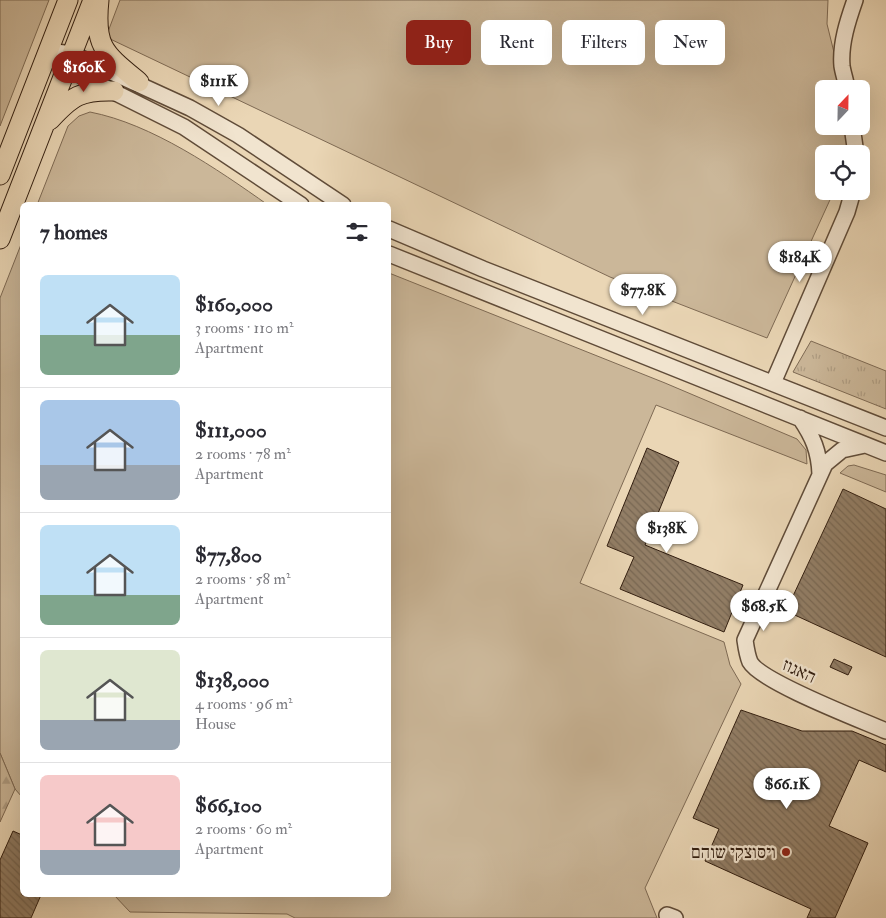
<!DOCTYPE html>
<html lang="en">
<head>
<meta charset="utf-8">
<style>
  body { margin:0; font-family:"IM FELL Double Pica","Frank Ruhl Libre",serif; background:#f2f2f3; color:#2b2b33; height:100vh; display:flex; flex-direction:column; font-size:19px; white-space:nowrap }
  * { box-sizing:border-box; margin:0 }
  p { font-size:16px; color:#7c7c81 }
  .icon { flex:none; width:28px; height:28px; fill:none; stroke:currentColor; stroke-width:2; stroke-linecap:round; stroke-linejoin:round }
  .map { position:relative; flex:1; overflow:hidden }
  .sheet { position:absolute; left:20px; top:202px; width:371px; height:695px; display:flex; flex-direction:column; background:#fff; border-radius:8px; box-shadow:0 5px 20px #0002 }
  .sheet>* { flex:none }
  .hud { position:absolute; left:406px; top:20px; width:404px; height:45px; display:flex; gap:10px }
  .needle { width:32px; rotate:22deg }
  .tools { position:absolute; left:815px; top:80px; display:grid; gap:10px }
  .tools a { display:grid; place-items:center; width:55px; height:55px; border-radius:8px; background:#fff; box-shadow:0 5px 20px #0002; font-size:25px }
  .price { position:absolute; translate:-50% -42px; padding:0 11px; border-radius:18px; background:#fff; color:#222; font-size:16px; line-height:32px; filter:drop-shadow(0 1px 2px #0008) }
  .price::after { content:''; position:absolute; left:50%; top:30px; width:15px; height:11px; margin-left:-8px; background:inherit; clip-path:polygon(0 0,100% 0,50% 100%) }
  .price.on { background:#8f2418; color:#fff }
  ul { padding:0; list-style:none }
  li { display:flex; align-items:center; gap:15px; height:125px; padding:0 20px }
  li+li { border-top:1px solid #e1e1e2 }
  li span { display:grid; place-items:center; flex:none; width:140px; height:100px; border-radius:8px; color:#555 }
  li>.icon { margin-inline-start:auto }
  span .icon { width:60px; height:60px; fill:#fffc; stroke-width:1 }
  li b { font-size:21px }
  h2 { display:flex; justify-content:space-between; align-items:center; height:60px; padding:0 20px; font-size:21px }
  .tag { padding:0 18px; border-radius:8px; background:#fff; box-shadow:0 5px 20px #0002; font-size:18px; line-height:45px }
  .tag.on { background:#8f2418; color:#fff }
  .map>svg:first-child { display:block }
  .grass { fill:#cbb799; stroke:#7e6a54 }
  .forest { fill:url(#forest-firs); stroke:#7e6a54 }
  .park { fill:url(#park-tufts); stroke:#7e6a54 }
  .building { fill:url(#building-back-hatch); stroke:#321e10 }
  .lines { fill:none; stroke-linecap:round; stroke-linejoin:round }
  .minor-casing { stroke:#604c39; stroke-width:18 }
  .major-casing { stroke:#321e10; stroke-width:21 }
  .minor { stroke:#f1e4cf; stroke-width:15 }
  .major { stroke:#ead6b5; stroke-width:19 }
  .poi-dot { fill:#8f2418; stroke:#f1e4cf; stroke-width:2 }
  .labels { text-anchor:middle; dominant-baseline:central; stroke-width:4.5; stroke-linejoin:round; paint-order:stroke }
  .street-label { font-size:18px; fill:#321e10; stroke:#f1e4cf }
  .poi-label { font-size:18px; fill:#321e10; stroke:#f1e4cf; text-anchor:end }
</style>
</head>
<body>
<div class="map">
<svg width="886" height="918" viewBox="0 0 886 918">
  <defs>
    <pattern id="forest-firs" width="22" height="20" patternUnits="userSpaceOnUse" patternTransform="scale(1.25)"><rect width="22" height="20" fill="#cbb799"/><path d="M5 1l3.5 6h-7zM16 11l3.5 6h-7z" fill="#af9d83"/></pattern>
    <pattern id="park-tufts" width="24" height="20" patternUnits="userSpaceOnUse" patternTransform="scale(1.25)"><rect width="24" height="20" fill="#cbb799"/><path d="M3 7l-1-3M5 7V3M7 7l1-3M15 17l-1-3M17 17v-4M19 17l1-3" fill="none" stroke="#af9d83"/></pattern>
    <pattern id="building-back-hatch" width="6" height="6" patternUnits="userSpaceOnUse" patternTransform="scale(1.25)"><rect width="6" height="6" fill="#927e66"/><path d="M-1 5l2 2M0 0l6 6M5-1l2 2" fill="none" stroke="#786753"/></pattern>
  </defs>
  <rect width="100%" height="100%" fill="#ead6b5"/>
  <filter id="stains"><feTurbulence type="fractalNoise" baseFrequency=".004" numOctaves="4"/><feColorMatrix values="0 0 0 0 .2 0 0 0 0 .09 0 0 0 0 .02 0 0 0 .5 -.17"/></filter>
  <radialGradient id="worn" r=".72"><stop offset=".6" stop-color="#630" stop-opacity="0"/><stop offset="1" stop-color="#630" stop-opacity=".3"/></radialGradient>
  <path class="grass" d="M 0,0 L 49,0 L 0,126 Z
    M 120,0 L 828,0 L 827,24 L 843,89 L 824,89 L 824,126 L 853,126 L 851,154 L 824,154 L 824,191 L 834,191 L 767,338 L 610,277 L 106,37 Z
    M 90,112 C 152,124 217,169 268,205 L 37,205 L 68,126 L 79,116 Z
    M 22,242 L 22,797 L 15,789 L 0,753 L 0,298 Z
    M 389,273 L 665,383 L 797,439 L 806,450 L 807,464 L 656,405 L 580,583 L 724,642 L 730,665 L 741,684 L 645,888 L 657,918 L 295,918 L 287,914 L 130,912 L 114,895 L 389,895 Z
    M 854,465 L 886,475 L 886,492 L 840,473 L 848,466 Z"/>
  <path class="forest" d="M 0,753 L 15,789 L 0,822 Z"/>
  <path class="park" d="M 811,341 L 886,371 L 886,409 L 793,372 Z"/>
  <path class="building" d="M 647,448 L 679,462 L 645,545 L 743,585 L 724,632 L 620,589 L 634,557 L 607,546 Z
    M 843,489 L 886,509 L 886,657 L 786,611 Z
    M 834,659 L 852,667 L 848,675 L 830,667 Z
    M 741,710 L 802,731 L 852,731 L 886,745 L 886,772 L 859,760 L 829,826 L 868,843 L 835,918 L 807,918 L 811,909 L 705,861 L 719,829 L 693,818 Z
    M 13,831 L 22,835 L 22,895 L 41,895 L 31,918 L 0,918 L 0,860 Z"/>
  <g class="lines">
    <defs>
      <path id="minor" d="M 48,51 L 72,54 L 190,108 L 238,135 L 343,205
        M 59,61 L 66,68 L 184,127 L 301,205
        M 847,89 C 846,81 843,73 842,66 C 840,44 848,20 855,0
        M 852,126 L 856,154
        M 389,229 L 483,269 L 886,428
        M 389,254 L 886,453
        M 773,383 L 847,212 L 853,191
        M 800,418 C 813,437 819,451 820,474
        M 865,445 L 842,450 L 825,464 L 745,640 C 746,647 747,655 750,662 C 761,682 861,720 886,731
        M 667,915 L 675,918"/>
      <path id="major" d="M 99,0 C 94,47 104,53 139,82
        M 50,120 C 72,96 81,90 114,91
        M 0,175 L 68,0
        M 0,239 L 93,0"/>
    </defs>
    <use href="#minor" class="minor-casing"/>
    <use href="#major" class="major-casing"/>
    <use href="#minor" class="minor"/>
    <use href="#major" class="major"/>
  </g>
  <circle class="poi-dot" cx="786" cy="852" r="5"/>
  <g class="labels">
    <g class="street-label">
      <text transform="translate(799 671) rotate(25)">האגוז</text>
    </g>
    <g class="poi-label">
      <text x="776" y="852">ויסוצקי שוהם</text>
    </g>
  </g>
  <rect width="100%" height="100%" filter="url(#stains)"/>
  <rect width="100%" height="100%" fill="url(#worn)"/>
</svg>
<div class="tools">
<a><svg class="needle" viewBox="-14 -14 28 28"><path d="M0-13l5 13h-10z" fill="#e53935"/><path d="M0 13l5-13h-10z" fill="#7c7c81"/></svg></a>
<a><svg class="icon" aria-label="locate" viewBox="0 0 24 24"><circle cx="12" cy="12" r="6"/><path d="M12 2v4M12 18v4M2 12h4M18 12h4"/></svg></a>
</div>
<b class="price on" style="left:84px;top:93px">$160K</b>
<b class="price" style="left:219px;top:107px">$111K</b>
<b class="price" style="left:800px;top:283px">$184K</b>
<b class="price" style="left:643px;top:316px">$77.8K</b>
<b class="price" style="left:667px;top:554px">$138K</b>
<b class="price" style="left:764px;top:632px">$68.5K</b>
<b class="price" style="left:787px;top:810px">$66.1K</b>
<div class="hud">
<a class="tag on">Buy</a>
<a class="tag">Rent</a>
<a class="tag">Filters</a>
<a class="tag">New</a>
</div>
<section class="sheet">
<h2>7 homes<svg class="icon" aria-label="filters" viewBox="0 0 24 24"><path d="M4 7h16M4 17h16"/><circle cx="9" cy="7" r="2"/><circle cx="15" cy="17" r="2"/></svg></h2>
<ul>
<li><span style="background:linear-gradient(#bfe0f5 60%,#7fa58c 0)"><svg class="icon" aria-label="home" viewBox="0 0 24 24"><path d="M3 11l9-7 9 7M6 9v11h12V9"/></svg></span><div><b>$160,000</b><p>3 rooms · 110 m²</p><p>Apartment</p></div></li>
<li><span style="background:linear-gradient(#a9c7e8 65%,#9aa5b1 0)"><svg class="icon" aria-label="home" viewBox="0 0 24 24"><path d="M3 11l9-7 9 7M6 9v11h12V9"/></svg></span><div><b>$111,000</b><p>2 rooms · 78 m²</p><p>Apartment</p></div></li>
<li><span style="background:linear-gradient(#bfe0f5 70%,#7fa58c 0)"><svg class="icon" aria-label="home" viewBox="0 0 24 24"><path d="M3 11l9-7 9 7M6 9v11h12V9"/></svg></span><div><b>$77,800</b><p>2 rooms · 58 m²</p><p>Apartment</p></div></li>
<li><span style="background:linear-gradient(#dfe7d0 70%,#9aa5b1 0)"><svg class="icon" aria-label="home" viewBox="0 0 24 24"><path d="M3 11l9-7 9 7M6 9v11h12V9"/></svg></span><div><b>$138,000</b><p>4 rooms · 96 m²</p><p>House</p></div></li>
<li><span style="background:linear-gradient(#f6c9c9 75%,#9aa5b1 0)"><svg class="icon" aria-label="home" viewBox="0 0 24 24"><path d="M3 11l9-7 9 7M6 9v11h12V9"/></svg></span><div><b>$66,100</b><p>2 rooms · 60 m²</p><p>Apartment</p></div></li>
</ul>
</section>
</div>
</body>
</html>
